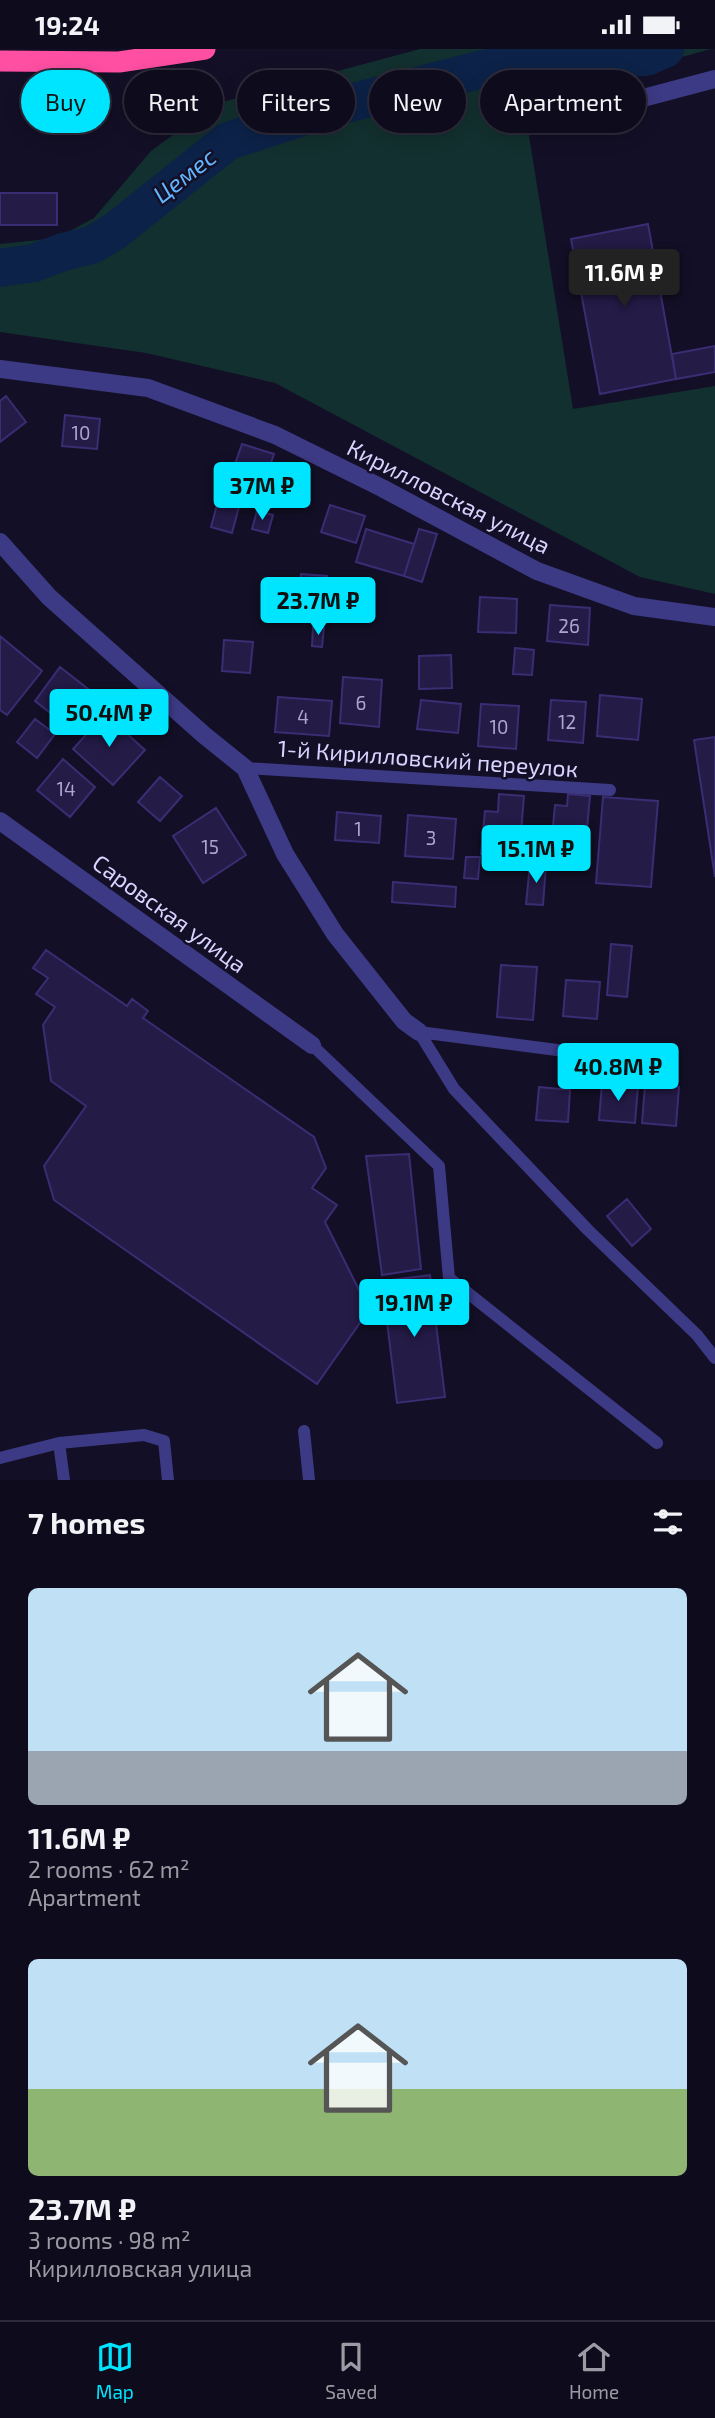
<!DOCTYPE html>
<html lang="en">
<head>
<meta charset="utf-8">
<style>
  body { margin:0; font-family:"Exo 2",sans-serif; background:#171425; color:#f1f3f6; height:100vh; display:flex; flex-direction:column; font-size:26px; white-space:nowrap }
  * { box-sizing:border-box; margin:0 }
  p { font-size:23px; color:#9b9ba3 }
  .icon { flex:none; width:38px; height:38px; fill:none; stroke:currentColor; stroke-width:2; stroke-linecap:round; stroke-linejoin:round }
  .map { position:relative; height:1431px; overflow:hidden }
  .sheet { display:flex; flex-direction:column; background:#0e0b1c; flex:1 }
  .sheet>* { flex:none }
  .top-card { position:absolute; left:21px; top:21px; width:674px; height:63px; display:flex; gap:14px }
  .price { position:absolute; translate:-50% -60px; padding:0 16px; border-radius:7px; background:#00e5ff; color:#111; font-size:23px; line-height:46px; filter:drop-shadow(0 2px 4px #0008) }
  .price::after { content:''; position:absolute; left:50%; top:42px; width:21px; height:16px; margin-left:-10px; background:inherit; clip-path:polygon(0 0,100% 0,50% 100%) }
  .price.active { background:#222; color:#fff }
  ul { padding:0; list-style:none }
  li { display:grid; align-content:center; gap:14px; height:371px; padding:0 28px }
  li span { display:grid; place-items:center; height:217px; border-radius:10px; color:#555 }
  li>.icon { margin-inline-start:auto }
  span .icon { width:126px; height:126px; fill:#fffc; stroke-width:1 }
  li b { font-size:30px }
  h2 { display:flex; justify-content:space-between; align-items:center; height:84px; padding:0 28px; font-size:30px }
  .pill { padding:0 24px; border-radius:32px; background:#0e0b1c; box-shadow:0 4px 18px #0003,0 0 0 2px #2e2b3b; font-size:24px; line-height:63px }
  .pill.active { background:#00e5ff; color:#111 }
  .status { display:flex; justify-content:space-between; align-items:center; height:49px; padding:0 35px; background:#0e0b1c; direction:ltr }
  .status svg { height:19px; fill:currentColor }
  .menu { display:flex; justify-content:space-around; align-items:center; height:98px; border-top:2px solid #2e2b3b; background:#0e0b1c; font-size:19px; color:#9b9ba3 }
  .menu a { display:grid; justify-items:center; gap:4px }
  .menu .active { color:#00e5ff }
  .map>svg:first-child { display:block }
  .green { fill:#12302f }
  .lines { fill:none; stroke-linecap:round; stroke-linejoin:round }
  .river { stroke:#0c2248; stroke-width:38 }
  .building { fill:#241b47; stroke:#3b2d73; stroke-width:2 }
  .lane { stroke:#3d3a85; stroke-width:12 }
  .street { stroke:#3d3a85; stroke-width:18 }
  .highway { stroke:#ff4fa3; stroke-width:21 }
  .labels { text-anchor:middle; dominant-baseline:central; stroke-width:5; stroke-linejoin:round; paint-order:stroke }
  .number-label { font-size:19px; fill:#aca6d1 }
  .street-label { font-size:23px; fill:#d9d4ff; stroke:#130f26 }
  .water-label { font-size:24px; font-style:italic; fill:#62b6ff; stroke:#130f26 }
</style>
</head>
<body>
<div class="status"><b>19:24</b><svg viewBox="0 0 49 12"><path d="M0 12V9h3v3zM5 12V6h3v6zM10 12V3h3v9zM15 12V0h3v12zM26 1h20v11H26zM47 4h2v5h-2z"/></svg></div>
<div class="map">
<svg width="715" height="1431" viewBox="0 0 715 1431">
  <rect width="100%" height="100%" fill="#130f26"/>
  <path class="green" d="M 420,0 L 711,0 L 642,19 L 526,68 L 573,360 L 715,337 L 715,545 L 640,528 L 275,334 L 146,304 L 0,283 L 0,195 L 57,189 L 94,169 L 151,102 L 215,55 Z"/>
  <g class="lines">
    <path class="river" d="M 0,219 L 34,214 L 63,203 L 92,196 L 115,182 L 228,92 L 334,58 L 511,13 L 646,8 L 665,0"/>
  </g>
  <path class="building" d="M 0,144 L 57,144 L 57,176 L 0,176 Z
    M 648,175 L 676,330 L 600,345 L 571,190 Z
    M 715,297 L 715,323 L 676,330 L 672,305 Z
    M 6,347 L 26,373 L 0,393 L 0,352 Z
    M 65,366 L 100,370 L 97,400 L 62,397 Z
    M 242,395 L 274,405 L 259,448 L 227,438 Z
    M 218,452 L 239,458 L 232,484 L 211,478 Z
    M 330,456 L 365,467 L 356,494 L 321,483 Z
    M 257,462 L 273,466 L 268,484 L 252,480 Z
    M 366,480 L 414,495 L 404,527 L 356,513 Z
    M 419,480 L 437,485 L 422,533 L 404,527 Z
    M 301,525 L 327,527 L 323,574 L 297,572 Z
    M 480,548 L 517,550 L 516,584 L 478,583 Z
    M 550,556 L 590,559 L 588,596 L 547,592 Z
    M 313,578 L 324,579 L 322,598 L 312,597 Z
    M 0,587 L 42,622 L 7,666 L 0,661 Z
    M 224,591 L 253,593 L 250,624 L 222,622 Z
    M 515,599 L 534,601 L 532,626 L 513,625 Z
    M 451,606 L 452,639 L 419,640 L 419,607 Z
    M 60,618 L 97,647 L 71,680 L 35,652 Z
    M 343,628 L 382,631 L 379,678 L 340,674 Z
    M 600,646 L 642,650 L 638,691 L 597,687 Z
    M 278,648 L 332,652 L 329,687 L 275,683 Z
    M 421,651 L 461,655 L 458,684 L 417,680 Z
    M 551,651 L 586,653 L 583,694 L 548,691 Z
    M 481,655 L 519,657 L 516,700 L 478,697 Z
    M 105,665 L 145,701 L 113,736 L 73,700 Z
    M 35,670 L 55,685 L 37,709 L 17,693 Z
    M 715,688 L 715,828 L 694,691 Z
    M 63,710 L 95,738 L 70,768 L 37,741 Z
    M 160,728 L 182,747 L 160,772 L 138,753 Z
    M 499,745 L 524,747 L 519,808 L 481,805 L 485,762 L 498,763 Z
    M 568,745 L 590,747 L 586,791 L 552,788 L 555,756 L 567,757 Z
    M 603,748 L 658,752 L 651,838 L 596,834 Z
    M 216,759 L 246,806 L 203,834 L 173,787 Z
    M 337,763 L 381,767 L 379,794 L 335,791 Z
    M 408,766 L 456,770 L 453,810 L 405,807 Z
    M 466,808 L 480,808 L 478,830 L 464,829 Z
    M 530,815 L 546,816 L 543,856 L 526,855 Z
    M 393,833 L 456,838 L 455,858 L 392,853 Z
    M 611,895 L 632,897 L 627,948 L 607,946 Z
    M 46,901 L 127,957 L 132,950 L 148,962 L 143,969 L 314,1088 L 326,1119 L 312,1139 L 337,1156 L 325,1173 L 369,1261 L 317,1335 L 54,1151 L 44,1117 L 86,1057 L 51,1032 L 43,976 L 55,958 L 36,945 L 48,929 L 33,919 Z
    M 501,916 L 537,918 L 533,971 L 497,968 Z
    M 566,931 L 600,933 L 597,970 L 563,967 Z
    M 602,1034 L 638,1037 L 635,1074 L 599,1071 Z
    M 645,1036 L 679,1038 L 676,1077 L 642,1074 Z
    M 539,1038 L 570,1041 L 568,1073 L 536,1071 Z
    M 409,1105 L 421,1220 L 382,1226 L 366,1107 Z
    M 627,1150 L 651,1180 L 632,1197 L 607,1167 Z
    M 430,1226 L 445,1348 L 397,1354 L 382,1232 Z"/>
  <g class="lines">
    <path class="lane" d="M 245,719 L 610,741
      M 419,983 L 454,1040 L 588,1181 L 697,1286 L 715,1309
      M 419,983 L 672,1016
      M 312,996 L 439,1117 L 449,1229 L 657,1394
      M 304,1382 L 309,1431
      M 59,1394 L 64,1431
      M 0,1409 L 59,1394 L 144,1386 L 164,1392 L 168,1431"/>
    <path class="street" d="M 541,76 L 715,30
      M 0,320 L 148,339 L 275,386 L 382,439 L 537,522 L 634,557 L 715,568
      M 0,493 L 49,548 L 204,686 L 245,719 L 285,805 L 335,885 L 404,972 L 419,983
      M 0,772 L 312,996"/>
    <path class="highway" d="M 0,12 L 119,13 L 205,0"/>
  </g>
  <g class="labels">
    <g class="number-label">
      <text x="81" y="383">10</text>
      <text x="569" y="576">26</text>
      <text x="361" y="653">6</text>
      <text x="303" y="667">4</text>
      <text x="567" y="672">12</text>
      <text x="499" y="677">10</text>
      <text x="66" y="739">14</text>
      <text x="358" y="779">1</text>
      <text x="431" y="788">3</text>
      <text x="210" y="797">15</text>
    </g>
    <g class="street-label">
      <text transform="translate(449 447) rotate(27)">Кирилловская улица</text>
      <text transform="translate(428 709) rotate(4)">1-й Кирилловский переулок</text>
      <text transform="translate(170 864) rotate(36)">Саровская улица</text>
    </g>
    <g class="water-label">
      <text transform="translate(184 126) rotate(-38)">Цемес</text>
    </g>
  </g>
</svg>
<b class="price active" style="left:624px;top:260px">11.6M ₽</b>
<b class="price" style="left:262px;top:473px">37M ₽</b>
<b class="price" style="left:318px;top:588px">23.7M ₽</b>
<b class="price" style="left:109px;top:700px">50.4M ₽</b>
<b class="price" style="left:536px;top:836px">15.1M ₽</b>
<b class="price" style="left:618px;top:1054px">40.8M ₽</b>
<b class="price" style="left:414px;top:1290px">19.1M ₽</b>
<div class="top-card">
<a class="pill active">Buy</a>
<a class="pill">Rent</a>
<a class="pill">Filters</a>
<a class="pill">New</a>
<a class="pill">Apartment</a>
</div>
</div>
<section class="sheet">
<h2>7 homes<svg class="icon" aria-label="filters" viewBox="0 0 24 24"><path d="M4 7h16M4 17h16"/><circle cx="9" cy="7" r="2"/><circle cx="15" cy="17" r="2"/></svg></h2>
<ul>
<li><span style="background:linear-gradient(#bfe0f5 75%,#9aa5b1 0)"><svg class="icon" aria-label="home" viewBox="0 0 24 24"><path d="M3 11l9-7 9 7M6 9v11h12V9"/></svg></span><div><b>11.6M ₽</b><p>2 rooms · 62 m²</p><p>Apartment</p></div></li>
<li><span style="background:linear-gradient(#bfe0f5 60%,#8fb573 0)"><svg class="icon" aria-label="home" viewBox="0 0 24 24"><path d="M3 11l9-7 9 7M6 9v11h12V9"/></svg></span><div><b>23.7M ₽</b><p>3 rooms · 98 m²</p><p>Кирилловская улица</p></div></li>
</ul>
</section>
<nav class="menu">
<a class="active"><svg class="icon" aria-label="map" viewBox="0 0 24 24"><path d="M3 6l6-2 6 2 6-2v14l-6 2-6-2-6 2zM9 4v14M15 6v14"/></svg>Map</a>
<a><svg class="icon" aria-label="saved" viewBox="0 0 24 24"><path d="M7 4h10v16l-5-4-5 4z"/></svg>Saved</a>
<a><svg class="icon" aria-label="home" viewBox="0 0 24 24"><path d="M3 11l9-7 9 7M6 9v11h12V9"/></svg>Home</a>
</nav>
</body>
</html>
